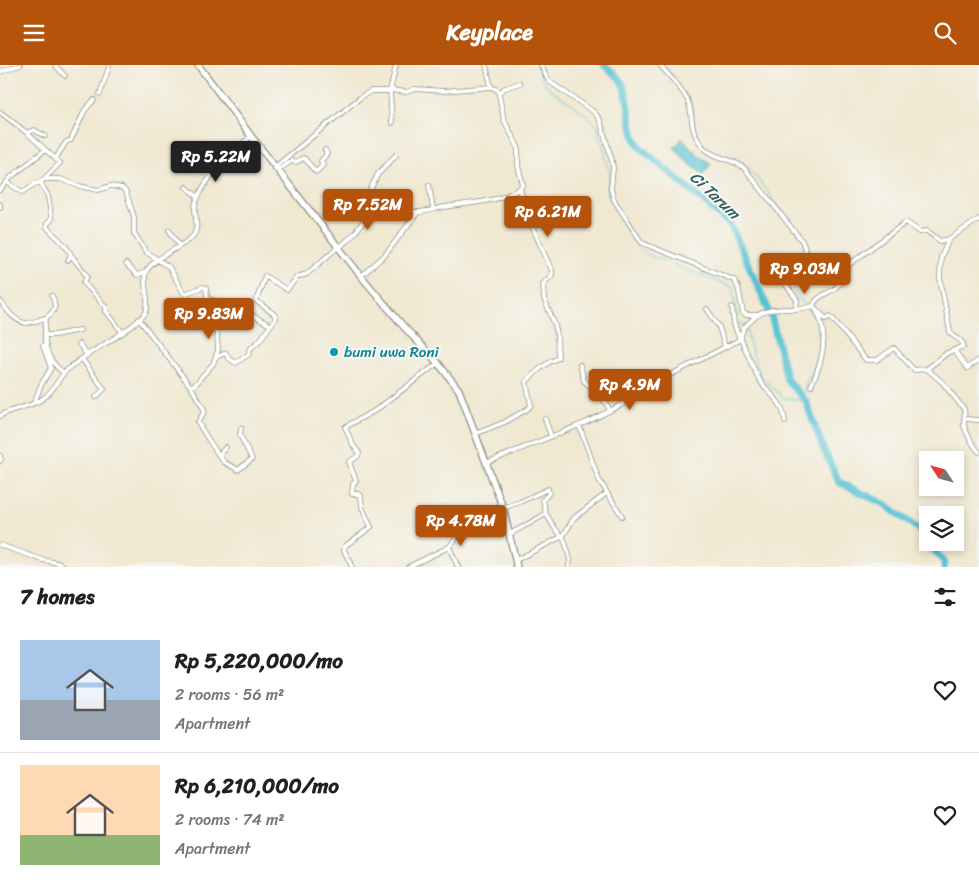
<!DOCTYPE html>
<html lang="en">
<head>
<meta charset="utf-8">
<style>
  body { margin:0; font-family:Sriracha,sans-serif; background:#f6f6f6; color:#202124; height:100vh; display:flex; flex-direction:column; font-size:19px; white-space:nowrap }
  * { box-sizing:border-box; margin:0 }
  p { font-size:16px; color:#757577 }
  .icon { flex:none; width:28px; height:28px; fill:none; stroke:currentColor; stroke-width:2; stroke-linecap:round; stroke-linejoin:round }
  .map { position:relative; height:502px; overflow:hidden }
  .sheet { display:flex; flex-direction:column; background:#fff; flex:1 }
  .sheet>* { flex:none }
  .needle { width:32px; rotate:306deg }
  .controls { position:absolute; left:919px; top:386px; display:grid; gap:10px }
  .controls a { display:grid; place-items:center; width:45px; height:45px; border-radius:0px; background:#fff; box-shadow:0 2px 8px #0003; font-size:25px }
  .price { position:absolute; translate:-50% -42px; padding:0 11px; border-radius:5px; background:#b45309; color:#fff; font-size:16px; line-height:32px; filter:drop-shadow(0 1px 2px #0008) }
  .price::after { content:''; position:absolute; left:50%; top:30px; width:15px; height:11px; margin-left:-8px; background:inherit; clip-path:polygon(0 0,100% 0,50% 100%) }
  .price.selected { background:#222; color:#fff }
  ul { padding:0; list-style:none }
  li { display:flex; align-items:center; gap:15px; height:125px; padding:0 20px }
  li+li { border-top:1px solid #e0e0e0 }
  li span { display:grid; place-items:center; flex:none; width:140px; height:100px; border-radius:0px; color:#555 }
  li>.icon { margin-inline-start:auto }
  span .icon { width:60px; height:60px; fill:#fffc; stroke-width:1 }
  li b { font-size:21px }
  h2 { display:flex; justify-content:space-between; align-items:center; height:60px; padding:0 20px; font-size:21px }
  header { display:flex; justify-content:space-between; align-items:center; height:65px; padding:0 20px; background:#b45309; color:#fff; font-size:22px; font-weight:700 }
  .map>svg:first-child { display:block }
  .water { fill:#58c3d3; stroke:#3c8084 }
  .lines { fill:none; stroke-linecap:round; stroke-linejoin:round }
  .stream { stroke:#58c3d3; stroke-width:1 }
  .river { stroke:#58c3d3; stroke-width:7 }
  .minor-casing { stroke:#889282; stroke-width:5.5 }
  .secondary-casing { stroke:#889282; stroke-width:8 }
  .minor { stroke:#fff; stroke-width:4 }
  .secondary { stroke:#fff; stroke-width:5.5 }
  .culture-dot { fill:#0f9aa8; stroke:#f6f6f2; stroke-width:2 }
  .labels { text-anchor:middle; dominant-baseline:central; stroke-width:4.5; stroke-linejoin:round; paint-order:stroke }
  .culture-label { font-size:15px; fill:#0d838f; stroke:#f6f6f2; text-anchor:start }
  .water-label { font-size:16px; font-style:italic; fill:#2d5e5c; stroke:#f6f6f2 }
</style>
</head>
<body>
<header><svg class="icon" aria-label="menu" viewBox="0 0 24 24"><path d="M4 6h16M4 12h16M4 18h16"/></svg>Keyplace<svg class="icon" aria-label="search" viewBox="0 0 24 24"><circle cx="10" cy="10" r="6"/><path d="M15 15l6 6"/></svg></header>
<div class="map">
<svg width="979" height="502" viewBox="0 0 979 502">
  <rect width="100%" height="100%" fill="#f6f6f2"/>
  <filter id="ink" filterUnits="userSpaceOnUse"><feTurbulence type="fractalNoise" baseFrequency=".02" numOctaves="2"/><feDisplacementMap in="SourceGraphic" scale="10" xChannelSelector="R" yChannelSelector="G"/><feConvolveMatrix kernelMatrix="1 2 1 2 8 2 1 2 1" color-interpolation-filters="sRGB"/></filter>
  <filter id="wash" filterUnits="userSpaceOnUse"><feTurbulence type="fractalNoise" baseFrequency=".0096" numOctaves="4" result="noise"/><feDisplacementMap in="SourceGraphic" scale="20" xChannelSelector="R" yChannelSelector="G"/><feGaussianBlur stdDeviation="1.12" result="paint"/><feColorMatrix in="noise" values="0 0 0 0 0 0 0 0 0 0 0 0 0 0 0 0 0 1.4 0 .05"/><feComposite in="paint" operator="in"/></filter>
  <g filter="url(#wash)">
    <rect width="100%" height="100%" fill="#f0e8d1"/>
    <path class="water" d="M 682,73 L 695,87 L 711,99 L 703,109 L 687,97 L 674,82 L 681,76 L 680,75 Z"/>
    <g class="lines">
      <path class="stream" d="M 536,0 L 543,16 L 550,24 L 587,50 L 597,60 L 610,108 L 607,125 L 609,131 L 637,180 L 646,189 L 732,222 L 739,259 L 744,259
        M 665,0 L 679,20
        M 690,35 C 693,45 693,54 695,63 C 704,93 728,87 748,102 L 804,174 C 822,207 793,206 793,227 C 818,253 829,267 814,303 C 812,309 806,315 805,321 C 804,325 806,332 806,336 L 784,333 L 761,312 L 748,274 L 747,262"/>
      <path class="river" d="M 604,0 C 610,6 620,12 623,20 C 632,40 627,66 641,83 L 730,159 L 771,250 L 787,315 L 806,336 L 822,381 L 839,417 L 882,438 L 917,463 L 928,476
        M 928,478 L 945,498 L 944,502"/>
    </g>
  </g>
  <g filter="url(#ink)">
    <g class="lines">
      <defs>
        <path id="minor" d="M 55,0 L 65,11
          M 541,0 L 546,11 L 550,17 L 594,47 L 600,55 L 612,96 L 613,103 L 611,124 L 614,135 L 642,178 L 734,215 L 738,222 L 743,248 L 746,250 L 756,250
          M 660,0 C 669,11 681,22 687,34 C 695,51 687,63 703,82 C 714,94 733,93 745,104 L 802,176 C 812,197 799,207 786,220 L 797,235 L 796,244
          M 0,7 L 20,0
          M 390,25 L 392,58
          M 391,25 L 406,27 L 415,24 L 444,26 L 491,22 L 486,0
          M 499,28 L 505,23 L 520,18
          M 100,29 L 109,2
          M 0,47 L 27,68 L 34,65 L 45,71
          M 396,90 L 378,109 L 369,127 C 377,136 405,148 418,147 C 427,147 437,143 445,142 C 466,138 508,137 523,120 L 518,101 L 518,82 L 504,55 L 498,25 L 491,22
          M 56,93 L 66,77 L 71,75 L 85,45 L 94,35
          M 275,102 L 361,32 L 371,26 L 390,26 L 396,0
          M 278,105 L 291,96 L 296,97 L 303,93 L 305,94 L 316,107 L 323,100 L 321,96 L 327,89 L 325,85
          M 45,114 L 60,114 L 79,121 L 98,125 L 111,121 L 122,123 L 126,127 L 134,152 L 134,168 L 146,187 L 169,202 L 184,229 L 203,222 L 206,223 L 207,231 L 211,241 L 212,255 L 217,269 L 218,285 L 213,299 L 202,311 L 198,317 L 191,322
          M 7,117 L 22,127 L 35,119 L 41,117 L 60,98 L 27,68
          M 41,117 C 42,122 45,125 47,129 C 49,133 51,151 51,155 L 47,159 L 47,162 C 55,172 66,178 71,190 L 68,195
          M 429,120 L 433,144
          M 186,122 L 198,132
          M 0,125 L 11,112 L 45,85
          M 0,139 L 0,142
          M 169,165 L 179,180
          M 340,182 L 354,169 L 380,134
          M 71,190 L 87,211 L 84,218 L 106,242 L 106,246 L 122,267
          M 126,199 L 137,210 L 146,207
          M 361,211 L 385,190 L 418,147
          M 52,231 C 57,241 55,246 46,253 C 43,275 44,294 64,308
          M 208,234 L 233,240 L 270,260
          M 0,236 C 6,244 15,257 26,258 C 32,258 40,254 46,253
          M 732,242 L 734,259 L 740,275
          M 815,243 L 826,254 L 830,251 L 833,254 L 866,295 L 877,295 L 894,283 L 914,305 L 927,304 L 947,288 L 964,281 C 962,273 954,274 950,267 L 940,213 L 941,192 L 949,174
          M 707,244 L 719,262 L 725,282
          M 139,254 L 191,322 L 204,344 L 204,347 L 198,357 C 200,362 220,393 224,397 C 228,400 234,402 238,405 L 252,394 L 240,370 L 241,363
          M 45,270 L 55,270 L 80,265
          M 741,274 C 747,288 752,301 759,314 C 770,332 783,334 785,357
          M 79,279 L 87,290
          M 954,285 L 967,303 L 979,295
          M 216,292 L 226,288 L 228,293 L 236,298 L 249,289 L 249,285 L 260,275 L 276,253 L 274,249 L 256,236 L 265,211 L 287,225 L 297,212 L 307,209 L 339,181
          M 82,294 L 104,324 L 96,332
          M 580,300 L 584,316 C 595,325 605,333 610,346
          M 927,304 L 942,317 L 964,344 C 966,351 963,355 964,361 C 967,369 973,380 979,387
          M 811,321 C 822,298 830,271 817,247
          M 34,338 L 41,320 L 51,303 L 43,281
          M 0,351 C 13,342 30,343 42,334 C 54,327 57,314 67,305 C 90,284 122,273 144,250 C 153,240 140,217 147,205 C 156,191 182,183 193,171 C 201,161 192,148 196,137 C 207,109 229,91 251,71
          M 545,354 L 551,371
          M 965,354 L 979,355
          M 579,360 L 599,415 L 622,451
          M 475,369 L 505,357 L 529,343 L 531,340 L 526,317 C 536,307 545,298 558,293 L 557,271 L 555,260 L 544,234 L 543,219 L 552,210 L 552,206 L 531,159 L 520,124
          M 219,390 L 226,382
          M 0,391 L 1,394 L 0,396
          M 486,398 L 587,357 L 621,340 L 666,312 L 741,274 C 742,262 745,262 753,254 C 769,238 793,248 813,241 C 818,225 844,230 842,205 L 906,157 L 920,167 L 927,166 L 940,176 L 949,174 L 979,154
          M 510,469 L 546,449
          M 0,480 L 43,495 L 58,498 L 65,502
          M 449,482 L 458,502
          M 516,495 L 563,471 L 574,453 L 607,428
          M 352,502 L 344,485 L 345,481 L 371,462 L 362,442 L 361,431 L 359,429 L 352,429 L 353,419 L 356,416 L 349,397 L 358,391 L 359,388 L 353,380 L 345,362 L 376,345 L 438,298
          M 408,502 L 449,482 L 468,458 L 503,443 L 520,437 L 548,424 L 549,428 L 543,435 L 546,449 L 554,462 L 564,474 L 570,494 L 569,502"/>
        <path id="secondary" d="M 198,0 L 251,71 L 361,211 L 404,262 L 438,298 L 459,325 L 503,443 L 517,502"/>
      </defs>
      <use href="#minor" class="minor-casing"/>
      <use href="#secondary" class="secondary-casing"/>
      <use href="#minor" class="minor"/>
      <use href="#secondary" class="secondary"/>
    </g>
  </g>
  <circle class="culture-dot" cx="334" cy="287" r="5"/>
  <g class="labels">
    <g class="culture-label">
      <text x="344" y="287">bumi uwa Roni</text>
    </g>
    <g class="water-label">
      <text transform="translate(715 130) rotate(43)">Ci Tarum</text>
    </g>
  </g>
</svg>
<div class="controls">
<a><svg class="needle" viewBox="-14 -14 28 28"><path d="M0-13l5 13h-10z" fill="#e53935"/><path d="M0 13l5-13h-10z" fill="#757577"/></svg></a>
<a><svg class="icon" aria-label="layers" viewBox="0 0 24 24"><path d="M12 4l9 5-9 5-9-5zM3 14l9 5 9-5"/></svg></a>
</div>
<b class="price selected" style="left:216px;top:118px">Rp 5.22M</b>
<b class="price" style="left:368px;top:166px">Rp 7.52M</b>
<b class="price" style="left:548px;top:173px">Rp 6.21M</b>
<b class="price" style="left:805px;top:230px">Rp 9.03M</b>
<b class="price" style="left:209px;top:275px">Rp 9.83M</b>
<b class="price" style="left:630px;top:346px">Rp 4.9M</b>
<b class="price" style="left:461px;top:482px">Rp 4.78M</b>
</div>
<section class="sheet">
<h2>7 homes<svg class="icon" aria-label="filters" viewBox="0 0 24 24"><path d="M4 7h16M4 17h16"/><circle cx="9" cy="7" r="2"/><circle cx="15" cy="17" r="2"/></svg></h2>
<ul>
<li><span style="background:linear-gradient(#a9c7e8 60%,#9aa5b1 0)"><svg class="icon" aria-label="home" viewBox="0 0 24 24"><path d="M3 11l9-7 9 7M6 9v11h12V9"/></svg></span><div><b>Rp 5,220,000/mo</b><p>2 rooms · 56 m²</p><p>Apartment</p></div><svg class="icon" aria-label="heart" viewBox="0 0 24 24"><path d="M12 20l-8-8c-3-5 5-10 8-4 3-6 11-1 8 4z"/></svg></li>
<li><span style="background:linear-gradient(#ffd9b3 70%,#8fb573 0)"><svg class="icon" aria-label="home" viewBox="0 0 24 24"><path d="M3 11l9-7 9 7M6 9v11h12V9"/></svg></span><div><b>Rp 6,210,000/mo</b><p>2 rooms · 74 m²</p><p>Apartment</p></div><svg class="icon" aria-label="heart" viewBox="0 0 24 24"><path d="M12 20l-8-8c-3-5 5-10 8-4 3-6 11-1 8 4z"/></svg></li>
</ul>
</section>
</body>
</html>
